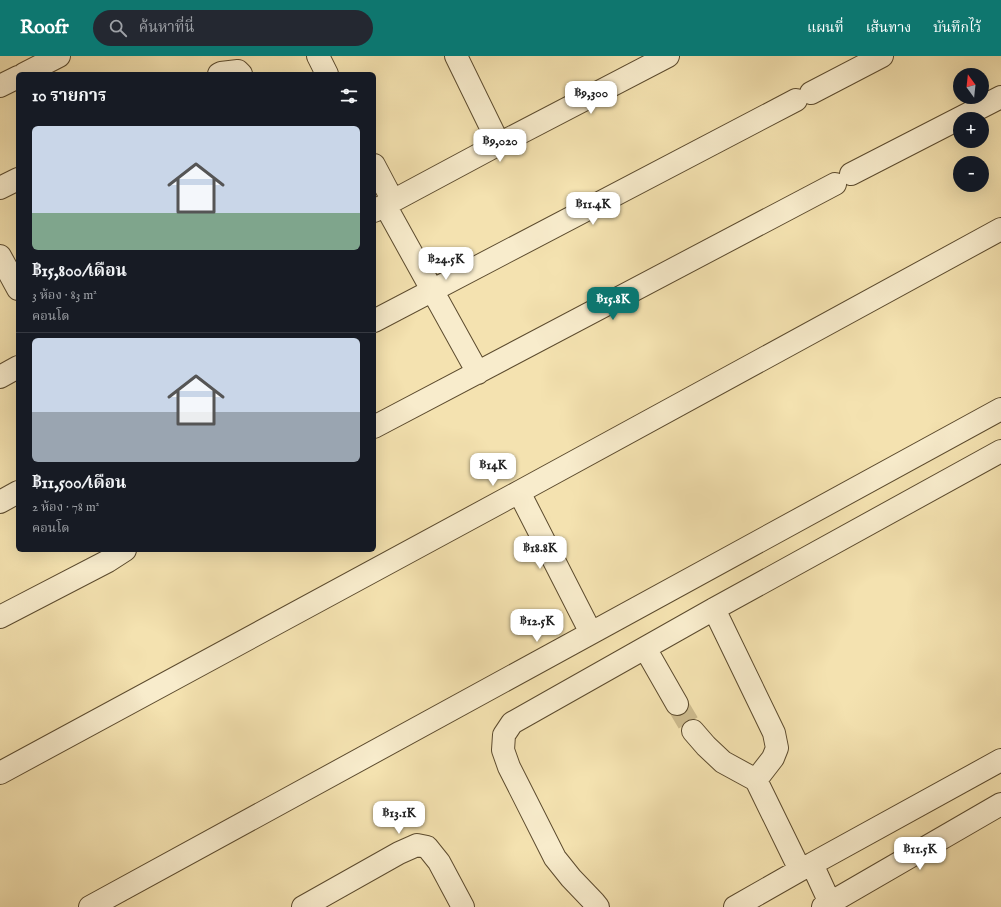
<!DOCTYPE html>
<html lang="th">
<head>
<meta charset="utf-8">
<style>
  body { margin:0; font-family:"IM FELL English","Noto Serif Thai",serif; background:#242831; color:#f1f3f6; height:100vh; display:flex; flex-direction:column; font-size:15px; white-space:nowrap }
  * { box-sizing:border-box; margin:0 }
  p { font-size:13px; color:#9ea1a6 }
  .icon { flex:none; width:22px; height:22px; fill:none; stroke:currentColor; stroke-width:2; stroke-linecap:round; stroke-linejoin:round }
  .map { position:relative; flex:1; overflow:hidden }
  .drawer { position:absolute; left:16px; top:16px; width:360px; height:480px; display:flex; flex-direction:column; background:#171b24; border-radius:6px; box-shadow:0 4px 16px #0002 }
  .drawer>* { flex:none }
  .needle { width:26px; rotate:345deg }
  .fabs { position:absolute; left:953px; top:12px; display:grid; gap:8px }
  .fabs a { display:grid; place-items:center; width:36px; height:36px; border-radius:50%; background:#171b24; box-shadow:0 4px 16px #0002; font-size:20px }
  .price { position:absolute; translate:-50% -34px; padding:0 9px; border-radius:8px; background:#fff; color:#222; font-size:13px; line-height:26px; filter:drop-shadow(0 1px 2px #0008) }
  .price::after { content:''; position:absolute; left:50%; top:24px; width:12px; height:9px; margin-left:-6px; background:inherit; clip-path:polygon(0 0,100% 0,50% 100%) }
  .price.on { background:#0f766e; color:#fff }
  ul { padding:0; list-style:none }
  li { display:grid; align-content:center; gap:8px; height:212px; padding:0 16px }
  li+li { border-top:1px solid #363941 }
  li span { display:grid; place-items:center; height:124px; border-radius:6px; color:#555 }
  li>.icon { margin-inline-start:auto }
  span .icon { width:72px; height:72px; fill:#fffc; stroke-width:1 }
  li b { font-size:17px }
  h2 { display:flex; justify-content:space-between; align-items:center; height:48px; padding:0 16px; font-size:17px }
  header { display:flex; align-items:center; gap:24px; box-sizing:border-box; height:56px; padding:0 20px; background:#0f766e; color:#fff }
  header strong { font-size:19px }
  nav { display:flex; gap:22px; margin-inline-start:auto; font-size:14px }
  .search { width:280px; height:36px; background:#242831; display:flex; align-items:center; gap:10px; box-sizing:border-box; padding:0 14px; border-radius:22px; color:#9ea1a6; font-size:15px }
  .map>svg:first-child { display:block }
  .lines { fill:none; stroke-linecap:round; stroke-linejoin:round }
  .minor-tunnel { stroke:#ccba8d; stroke-width:22; stroke-dasharray:22 11; stroke-linecap:butt }
  .minor-casing { stroke:#5c4b2e; stroke-width:24 }
  .minor { stroke:#f8eccc; stroke-width:22 }
</style>
</head>
<body>
<header>
<strong>Roofr</strong>
<div class="search"><svg class="icon" aria-label="search" viewBox="0 0 24 24"><circle cx="10" cy="10" r="6"/><path d="M15 15l6 6"/></svg>ค้นหาที่นี่</div>
<nav><a>แผนที่</a><a>เส้นทาง</a><a>บันทึกไว้</a></nav>
</header>
<div class="map">
<svg width="1001" height="851" viewBox="0 0 1001 851">
  <rect width="100%" height="100%" fill="#f4e2b0"/>
  <filter id="stains"><feTurbulence type="fractalNoise" baseFrequency=".005" numOctaves="4"/><feColorMatrix values="0 0 0 0 .2 0 0 0 0 .09 0 0 0 0 .02 0 0 0 .5 -.17"/></filter>
  <radialGradient id="worn" r=".72"><stop offset=".6" stop-color="#630" stop-opacity="0"/><stop offset="1" stop-color="#630" stop-opacity=".3"/></radialGradient>
  <g class="lines">
    <path class="minor-tunnel" d="M 677,648 L 693,675"/>
    <defs>
      <path id="minor" d="M 318,0 L 327,18
        M 24,18 L 59,0
        M 219,18 L 221,17 L 238,15 L 241,18
        M 0,30 L 18,21
        M 811,37 L 882,0
        M 499,88 L 668,0
        M 374,109 L 393,145
        M 851,118 L 1001,41
        M 0,132 L 18,123
        M 385,149 L 478,317
        M 374,155 L 499,88 L 456,0
        M 0,200 L 18,233
        M 374,265 L 796,44
        M 0,321 L 18,311
        M 374,371 L 835,128
        M 519,436 L 591,577
        M 0,446 L 18,436
        M 714,553 L 774,677 L 777,692 L 773,702 L 756,724
        M 0,561 L 108,505 L 125,494
        M 645,592 L 677,648
        M 693,675 L 706,690 L 723,706 L 756,724 L 800,814 L 812,808 L 1001,704
        M 0,717 L 519,436 L 1001,173
        M 812,808 L 830,847
        M 90,851 L 1001,353
        M 303,851 L 399,797 L 417,789 L 427,791 L 439,806 L 463,851
        M 598,851 L 594,846 L 571,822 L 555,802 L 509,711 L 503,694 L 504,679 L 512,667 L 714,553 L 1001,395
        M 735,851 L 800,814
        M 823,851 L 1001,748"/>
    </defs>
    <use href="#minor" class="minor-casing"/>
    <use href="#minor" class="minor"/>
  </g>
  <rect width="100%" height="100%" filter="url(#stains)"/>
  <rect width="100%" height="100%" fill="url(#worn)"/>
</svg>
<div class="fabs">
<a><svg class="needle" viewBox="-14 -14 28 28"><path d="M0-13l5 13h-10z" fill="#e53935"/><path d="M0 13l5-13h-10z" fill="#9ea1a6"/></svg></a>
<a>+</a>
<a>−</a>
</div>
<b class="price" style="left:591px;top:59px">฿9,300</b>
<b class="price" style="left:500px;top:107px">฿9,020</b>
<b class="price" style="left:593px;top:170px">฿11.4K</b>
<b class="price" style="left:446px;top:225px">฿24.5K</b>
<b class="price on" style="left:613px;top:265px">฿15.8K</b>
<b class="price" style="left:493px;top:431px">฿14K</b>
<b class="price" style="left:540px;top:514px">฿18.8K</b>
<b class="price" style="left:537px;top:587px">฿12.5K</b>
<b class="price" style="left:399px;top:779px">฿13.1K</b>
<b class="price" style="left:920px;top:815px">฿11.5K</b>
<section class="drawer">
<h2>10 รายการ<svg class="icon" aria-label="filters" viewBox="0 0 24 24"><path d="M4 7h16M4 17h16"/><circle cx="9" cy="7" r="2"/><circle cx="15" cy="17" r="2"/></svg></h2>
<ul>
<li><span style="background:linear-gradient(#c9d6e8 70%,#7fa58c 0)"><svg class="icon" aria-label="home" viewBox="0 0 24 24"><path d="M3 11l9-7 9 7M6 9v11h12V9"/></svg></span><div><b>฿15,800/เดือน</b><p>3 ห้อง · 83 m²</p><p>คอนโด</p></div></li>
<li><span style="background:linear-gradient(#c9d6e8 60%,#9aa5b1 0)"><svg class="icon" aria-label="home" viewBox="0 0 24 24"><path d="M3 11l9-7 9 7M6 9v11h12V9"/></svg></span><div><b>฿11,500/เดือน</b><p>2 ห้อง · 78 m²</p><p>คอนโด</p></div></li>
</ul>
</section>
</div>
</body>
</html>
